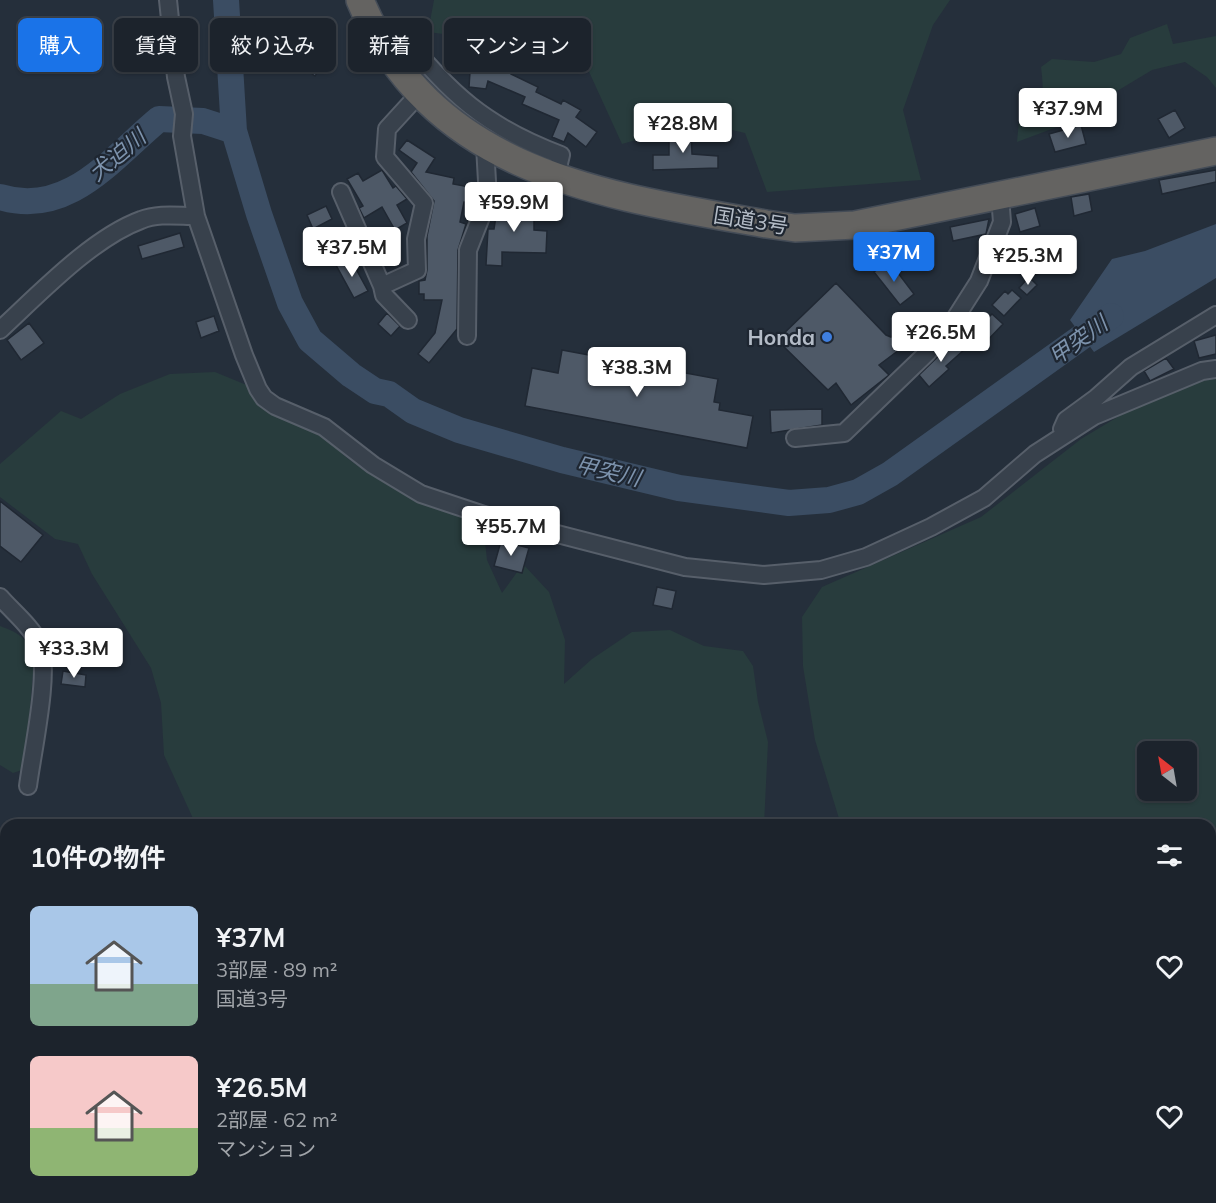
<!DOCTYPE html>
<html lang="ja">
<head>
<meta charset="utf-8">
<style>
  body { margin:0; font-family:Mulish,"Noto Sans JP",sans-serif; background:#252b34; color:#f1f3f6; height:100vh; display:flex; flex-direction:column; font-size:22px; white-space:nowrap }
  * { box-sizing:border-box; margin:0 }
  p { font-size:20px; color:#a0a4a9 }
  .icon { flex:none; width:33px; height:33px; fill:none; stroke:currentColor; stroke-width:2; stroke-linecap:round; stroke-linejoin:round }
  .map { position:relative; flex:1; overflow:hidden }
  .side { position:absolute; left:0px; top:819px; width:1216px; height:384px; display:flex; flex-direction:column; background:#1c232c; border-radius:18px 18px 0 0; box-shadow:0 2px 4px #0004,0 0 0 2px #3a4048 }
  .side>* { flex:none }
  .hud { position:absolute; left:18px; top:18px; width:600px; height:54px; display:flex; gap:12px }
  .needle { width:39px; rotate:329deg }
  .tools { position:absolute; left:1137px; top:741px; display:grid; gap:12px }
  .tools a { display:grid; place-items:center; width:60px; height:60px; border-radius:9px; background:#1c232c; box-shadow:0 2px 4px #0004,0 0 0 2px #3a4048; font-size:30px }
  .price { position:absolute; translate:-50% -51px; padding:0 14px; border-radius:6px; background:#fff; color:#222; font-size:20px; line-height:39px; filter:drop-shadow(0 2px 3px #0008) }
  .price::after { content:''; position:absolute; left:50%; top:36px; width:18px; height:14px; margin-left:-9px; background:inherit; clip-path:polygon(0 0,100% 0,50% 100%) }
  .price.selected { background:#1a73e8; color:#fff }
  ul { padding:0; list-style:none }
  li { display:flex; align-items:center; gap:18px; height:150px; padding:0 30px }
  li span { display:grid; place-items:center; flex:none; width:168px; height:120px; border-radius:9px; color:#555 }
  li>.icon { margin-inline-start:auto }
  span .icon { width:72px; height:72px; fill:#fffc; stroke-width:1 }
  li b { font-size:26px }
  h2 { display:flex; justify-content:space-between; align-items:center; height:72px; padding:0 30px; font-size:26px }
  .tag { padding:0 21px; border-radius:9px; background:#1c232c; box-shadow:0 2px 4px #0004,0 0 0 2px #3a4048; font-size:21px; line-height:54px }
  .tag.selected { background:#1a73e8; color:#fff }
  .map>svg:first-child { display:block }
  .green { fill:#283c3d; fill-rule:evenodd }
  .water { fill:#3b4d63 }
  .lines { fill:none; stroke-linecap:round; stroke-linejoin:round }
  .river { stroke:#3b4d63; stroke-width:26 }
  .building { fill:#4e5967; stroke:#202833; stroke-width:1.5 }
  .minor-casing { stroke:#575f6a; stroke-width:20 }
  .trunk-casing { stroke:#444c57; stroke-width:30 }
  .minor { stroke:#38414c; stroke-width:16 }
  .trunk { stroke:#646361; stroke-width:27 }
  .shop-dot { fill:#3f7fe0; stroke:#1e2631; stroke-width:2 }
  .labels { text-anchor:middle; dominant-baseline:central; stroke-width:4.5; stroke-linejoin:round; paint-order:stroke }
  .street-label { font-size:21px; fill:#b4bcc7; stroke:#1e2631 }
  .poi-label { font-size:21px; font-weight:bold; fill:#b4bcc7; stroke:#1e2631; text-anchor:end }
  .water-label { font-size:22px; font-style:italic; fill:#7d93ad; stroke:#1e2631 }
</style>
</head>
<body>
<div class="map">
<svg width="1216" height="1203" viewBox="0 0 1216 1203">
  <rect width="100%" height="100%" fill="#252f3b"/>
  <path class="green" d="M 434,0 L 950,0 L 933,25 L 903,110 L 921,180 L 767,192 L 745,133 L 698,122 L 622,144 L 580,52 L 428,32 Z
    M 1167,24 L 1173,44 L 1216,36 L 1216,88 L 1207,77 L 1185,62 L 1152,70 L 1057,127 L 1017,142 L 1019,121 C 1043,99 1045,101 1041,67 L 1052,59 L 1094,62 L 1121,54 L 1130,38 Z
    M 215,372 L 249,386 C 261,415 293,415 315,431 C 327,439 337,449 347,458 C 387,488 435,511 483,523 L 487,560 L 502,593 L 523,564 L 549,592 L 565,640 L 564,684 L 592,659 L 632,632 L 670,630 L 704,646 L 743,651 L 753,666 L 758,702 L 768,742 L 764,825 L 196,825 L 164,755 L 161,703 L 151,668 L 92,574 L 78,544 L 55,539 L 0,497 L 0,464 L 61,411 L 81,419 L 120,394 L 170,374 Z
    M 1186,376 L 1216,376 L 1216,1203 L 773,1203 L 777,1197 L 1210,1197 L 1210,825 L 841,825 L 815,740 L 803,666 L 802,617 L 822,587 L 981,517 L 1081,439 ZM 1148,752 L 1186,752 L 1186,790 L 1148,790 Z
    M 0,626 C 21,634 28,638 34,661 L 25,769 L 13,773 L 0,765 Z
    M 0,1001 L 6,1004 L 6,1197 L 713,1197 L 708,1203 L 0,1203 Z"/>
  <path class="water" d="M 1216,224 L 1216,278 L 1094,352 L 1070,320 L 1112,259 L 1145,251 Z"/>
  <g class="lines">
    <path class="river" d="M 226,0 L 234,131 L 259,214 L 290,303 L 310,340 L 351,375 L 375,391 L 389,394 L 413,411 L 459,430 L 562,460 L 679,488 L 789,503 L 829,500 L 858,492 L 890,474 L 1111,316
      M 0,197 C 68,218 112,158 159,119 L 203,121 L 234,131"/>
  </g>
  <path class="building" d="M 280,34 L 323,65 L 315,76 L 272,45 Z
    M 457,52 L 513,61 L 511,74 L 538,87 L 536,92 L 561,104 L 563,100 L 581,110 L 576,117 L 597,132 L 586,147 L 568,133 L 564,142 L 552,137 L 559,120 L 522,104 L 525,97 L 488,81 L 486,89 L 469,87 L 470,72 L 454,70 Z
    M 1175,110 L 1185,128 L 1169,138 L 1158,119 Z
    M 1081,125 L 1086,144 L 1055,152 L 1049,134 Z
    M 691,129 L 692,154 L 718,156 L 718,168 L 653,170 L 653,155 L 669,155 L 669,130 Z
    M 407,140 L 435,158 L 426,172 L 454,178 L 453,184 L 475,188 L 471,203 L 464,202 L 460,222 L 466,224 L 458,250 L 457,329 L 429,363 L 418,354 L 435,333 L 442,300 L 424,300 L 424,294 L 419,294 L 419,281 L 425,280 L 427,270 L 427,236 L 434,201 L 411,172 L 417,163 L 399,150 Z
    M 382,170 L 393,188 L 396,186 L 407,199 L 397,205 L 407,223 L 395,230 L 382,207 L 364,218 L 359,208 L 363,206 L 347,179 L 358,173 L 363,181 Z
    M 1216,170 L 1216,182 L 1162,194 L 1159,180 Z
    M 1089,194 L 1092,211 L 1074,216 L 1071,197 Z
    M 498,203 L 534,204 L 534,230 L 547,231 L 546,253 L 502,252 L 502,266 L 486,265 L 488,229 L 494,229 Z
    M 326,206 L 332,219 L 313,229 L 307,215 Z
    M 1035,208 L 1040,226 L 1020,232 L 1015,214 Z
    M 989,219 L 986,234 L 953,241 L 950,227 Z
    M 180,233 L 184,247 L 142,259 L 138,246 Z
    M 1069,239 L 1076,256 L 1036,275 L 1029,260 L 1035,257 L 1033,254 Z
    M 350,258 L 368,291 L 354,298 L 336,265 Z
    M 889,261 L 914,294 L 900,305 L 874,272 Z
    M 1029,277 L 1037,285 L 1027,295 L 1019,288 Z
    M 836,283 L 886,335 L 891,337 L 913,314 L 925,326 L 907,344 L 879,365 L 889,375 L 851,405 L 836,383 L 828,390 L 777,340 Z
    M 1012,290 L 1021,298 L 1004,316 L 992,305 L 1005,291 L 1008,294 Z
    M 387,313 L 400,326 L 391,336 L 378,324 Z
    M 992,314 L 1003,324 L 984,344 L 973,333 Z
    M 214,316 L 219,331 L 201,338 L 196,322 Z
    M 29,323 L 44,343 L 21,360 L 7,340 Z
    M 1216,335 L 1216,354 L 1199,358 L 1194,341 Z
    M 956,339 L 965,349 L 946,366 L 949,369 L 929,387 L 919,375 Z
    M 562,350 L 718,379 L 714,402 L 720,403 L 719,410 L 753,416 L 747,448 L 525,406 L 532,368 L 558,373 Z
    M 1166,358 L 1174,369 L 1150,381 L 1144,371 Z
    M 822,409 L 822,425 L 771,433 L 770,410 Z
    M 0,501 L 43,535 L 21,562 L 0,546 Z
    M 501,541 L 529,548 L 522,573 L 494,566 Z
    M 657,587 L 676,591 L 672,609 L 653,605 Z
    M 63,671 L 86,675 L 85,687 L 61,684 Z"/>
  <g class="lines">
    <defs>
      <path id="minor" d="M 168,0 L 176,77 L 184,114 L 182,136 L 196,216 L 244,355 L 258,389 L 264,398 L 275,406 L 324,427 L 373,465 L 421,494 L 484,515 L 685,567 L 764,575 L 821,570 L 866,557 L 931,527 L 984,498 L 1035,454 L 1094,416 L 1202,371 L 1216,369
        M 382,42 L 399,30 C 448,93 486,127 561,155 L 556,176
        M 341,192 L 382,286 L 417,270 L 416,239 L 424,203 L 385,157 L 387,129 L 419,94
        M 382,286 L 384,295 L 408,320
        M 0,330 C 39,294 92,238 141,220 C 158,213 178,216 196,216
        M 467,336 L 468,250 L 488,199 L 485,146
        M 1062,429 L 1066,420 L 1096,398 L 1131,367 L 1216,315
        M 795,438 L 844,433 L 927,353 L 951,325 L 979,281 L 1002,222 L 1000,197
        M 0,597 C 12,611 31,626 39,643 C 51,669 32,754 28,786"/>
      <path id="trunk" d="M 360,0 C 432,173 602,195 766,224 L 795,228 L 855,225 L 1216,151"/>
    </defs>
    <use href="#minor" class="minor-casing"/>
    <use href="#trunk" class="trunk-casing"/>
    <use href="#minor" class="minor"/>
    <use href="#trunk" class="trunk"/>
  </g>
  <circle class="shop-dot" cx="827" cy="337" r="6"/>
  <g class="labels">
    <g class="street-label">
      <text transform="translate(751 220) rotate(9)">国道3号</text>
    </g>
    <g class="poi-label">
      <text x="815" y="337">Honda</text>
    </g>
    <g class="water-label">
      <text transform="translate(117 155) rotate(-40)">犬迫川</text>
      <text transform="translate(1078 340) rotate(-36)">甲突川</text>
      <text transform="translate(608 471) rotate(13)">甲突川</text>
    </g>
  </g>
</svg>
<div class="tools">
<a><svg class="needle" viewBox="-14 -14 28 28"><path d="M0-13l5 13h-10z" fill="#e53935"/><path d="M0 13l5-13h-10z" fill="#a0a4a9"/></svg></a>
</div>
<b class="price" style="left:1068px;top:139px">¥37.9M</b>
<b class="price" style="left:683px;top:154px">¥28.8M</b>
<b class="price" style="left:514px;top:233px">¥59.9M</b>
<b class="price" style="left:352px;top:278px">¥37.5M</b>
<b class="price selected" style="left:894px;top:283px">¥37M</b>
<b class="price" style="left:1028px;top:286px">¥25.3M</b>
<b class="price" style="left:941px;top:363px">¥26.5M</b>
<b class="price" style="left:637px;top:398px">¥38.3M</b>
<b class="price" style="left:511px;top:557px">¥55.7M</b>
<b class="price" style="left:74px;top:679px">¥33.3M</b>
<div class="hud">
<a class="tag selected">購入</a>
<a class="tag">賃貸</a>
<a class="tag">絞り込み</a>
<a class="tag">新着</a>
<a class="tag">マンション</a>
</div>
<section class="side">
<h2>10件の物件<svg class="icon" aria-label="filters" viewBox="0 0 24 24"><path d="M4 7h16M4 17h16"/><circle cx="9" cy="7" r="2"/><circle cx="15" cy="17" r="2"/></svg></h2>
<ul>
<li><span style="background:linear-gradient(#a9c7e8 65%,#7fa58c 0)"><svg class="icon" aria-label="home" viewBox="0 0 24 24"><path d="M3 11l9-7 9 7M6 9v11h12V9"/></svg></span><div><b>¥37M</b><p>3部屋 · 89 m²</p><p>国道3号</p></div><svg class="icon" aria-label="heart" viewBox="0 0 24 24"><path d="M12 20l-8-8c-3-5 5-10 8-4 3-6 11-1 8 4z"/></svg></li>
<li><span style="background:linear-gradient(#f6c9c9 60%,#8fb573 0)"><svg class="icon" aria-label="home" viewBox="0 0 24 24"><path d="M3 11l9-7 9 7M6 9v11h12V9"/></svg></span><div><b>¥26.5M</b><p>2部屋 · 62 m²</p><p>マンション</p></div><svg class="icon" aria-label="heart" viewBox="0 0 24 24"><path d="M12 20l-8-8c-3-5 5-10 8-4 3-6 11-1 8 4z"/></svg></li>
</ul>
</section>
</div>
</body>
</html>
